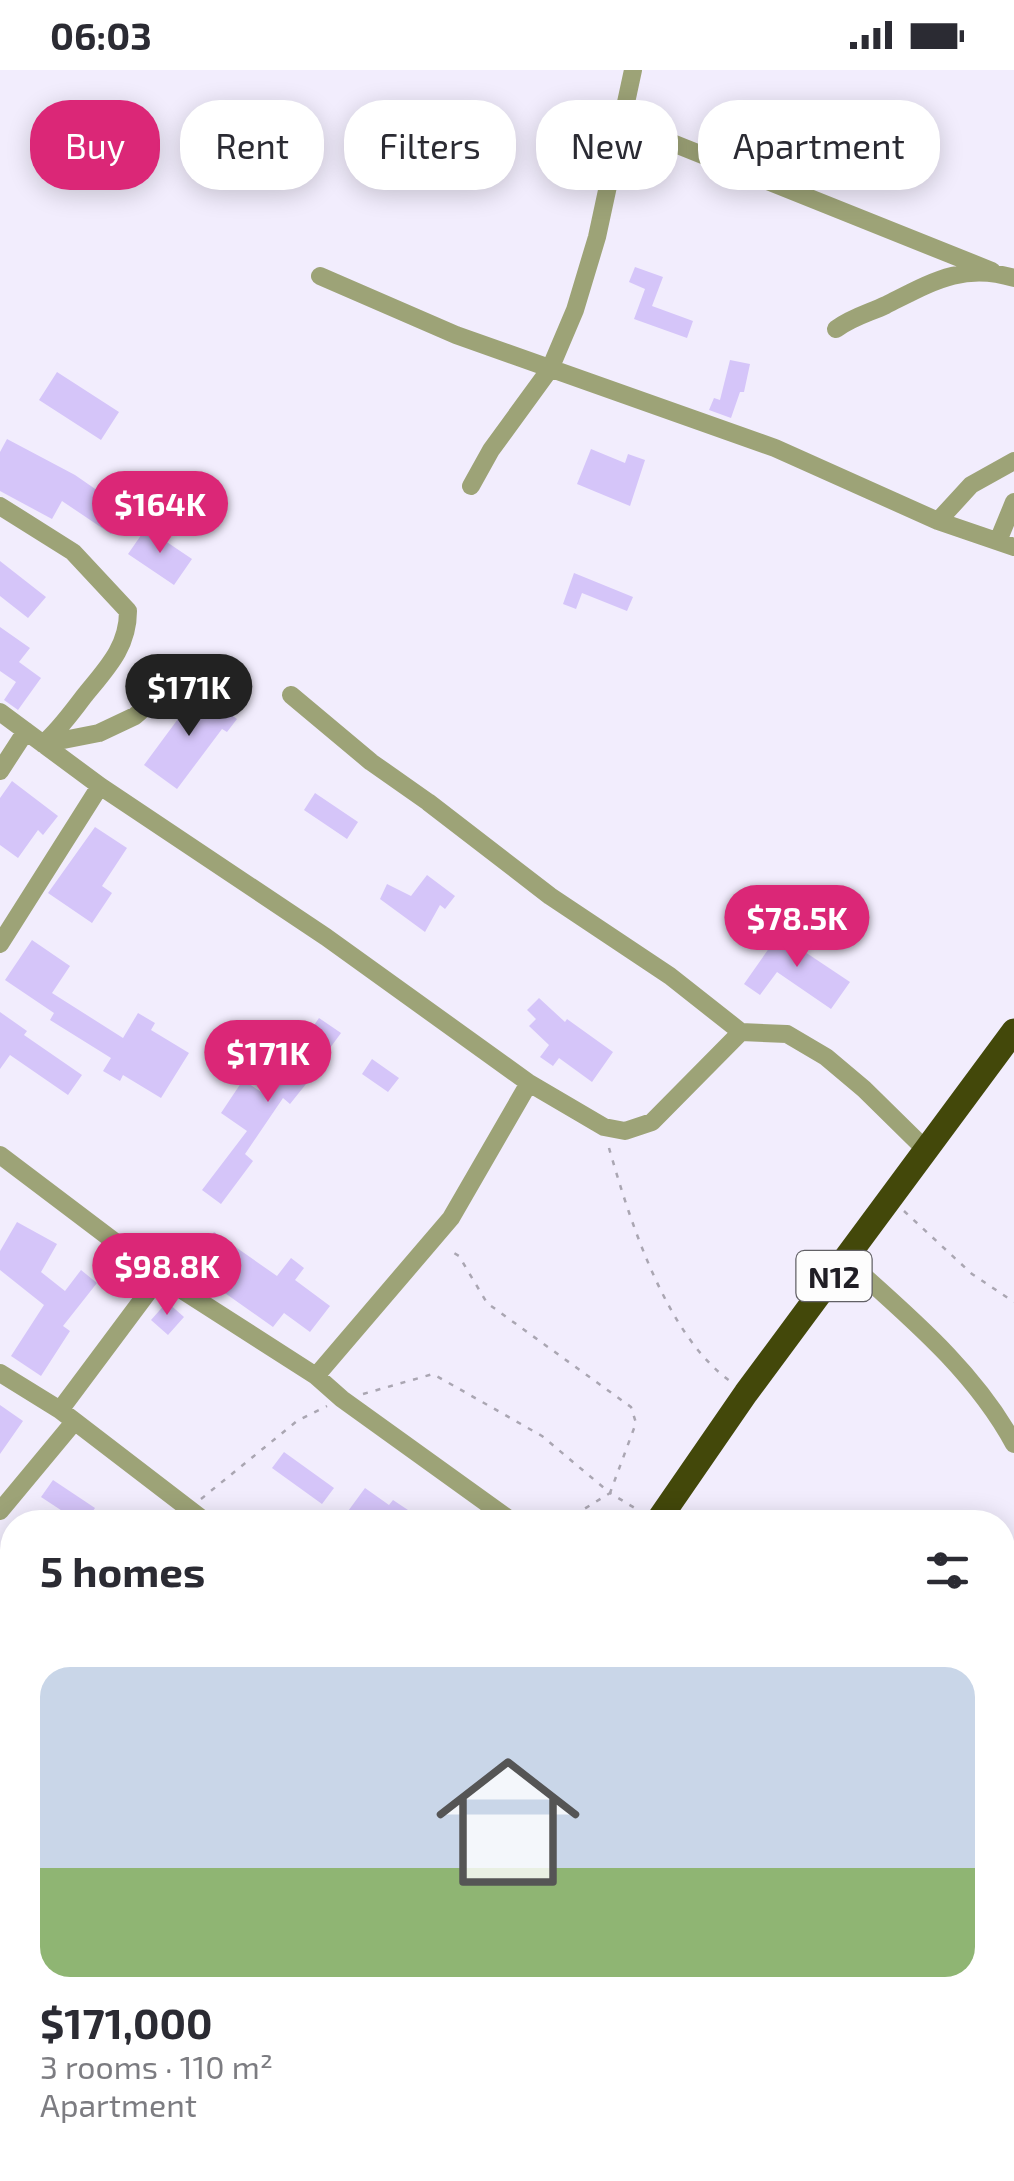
<!DOCTYPE html>
<html lang="en">
<head>
<meta charset="utf-8">
<style>
  body { margin:0; font-family:"Exo 2",sans-serif; background:#f7f7f7; color:#2b2b33; height:100vh; display:flex; flex-direction:column; font-size:38px; white-space:nowrap }
  * { box-sizing:border-box; margin:0 }
  p { font-size:32px; color:#7c7c81 }
  .icon { flex:none; width:55px; height:55px; fill:none; stroke:currentColor; stroke-width:2; stroke-linecap:round; stroke-linejoin:round }
  .map { position:relative; flex:1; overflow:hidden }
  .details { position:absolute; left:0px; top:1440px; width:1015px; height:672px; display:flex; flex-direction:column; background:#fff; border-radius:40px 40px 0 0; box-shadow:0 5px 25px #0003 }
  .details>* { flex:none }
  .top-card { position:absolute; left:30px; top:30px; width:955px; height:90px; display:flex; gap:20px }
  .price { position:absolute; translate:-50% -85px; padding:0 22px; border-radius:35px; background:#db2777; color:#fff; font-size:32px; line-height:65px; filter:drop-shadow(0 2px 5px #0008) }
  .price::after { content:''; position:absolute; left:50%; top:60px; width:30px; height:22px; margin-left:-15px; background:inherit; clip-path:polygon(0 0,100% 0,50% 100%) }
  .price.current { background:#222; color:#fff }
  ul { padding:0; list-style:none }
  li { display:grid; align-content:center; gap:20px; height:530px; padding:0 40px }
  li span { display:grid; place-items:center; height:310px; border-radius:30px; color:#555 }
  li>.icon { margin-inline-start:auto }
  span .icon { width:180px; height:180px; fill:#fffc; stroke-width:1 }
  li b { font-size:42px }
  h2 { display:flex; justify-content:space-between; align-items:center; height:120px; padding:0 40px; font-size:42px }
  .tag { padding:0 35px; border-radius:40px; background:#fff; box-shadow:0 5px 25px #0003; font-size:35px; line-height:90px }
  .tag.current { background:#db2777; color:#fff }
  .status { display:flex; justify-content:space-between; align-items:center; height:70px; padding:0 50px; background:#fff; direction:ltr }
  .status svg { height:28px; fill:currentColor }
  .map>svg:first-child { display:block }
  .building { fill:#d5c5f9 }
  .lines { fill:none; stroke-linecap:round; stroke-linejoin:round }
  .path { stroke:#aaa6b2; stroke-width:2.5; stroke-dasharray:5 8; stroke-linecap:butt }
  .minor { stroke:#9da377; stroke-width:18 }
  .highway { stroke:#43480a; stroke-width:25 }
  .labels { text-anchor:middle; dominant-baseline:central; stroke-width:9; stroke-linejoin:round; paint-order:stroke }
  .shield { fill:#fdfdfd; stroke:#626166; stroke-width:2.5 }
  .shield-label { font-size:30px; font-weight:bold; fill:#201e25 }
</style>
</head>
<body>
<div class="status"><b>06:03</b><svg viewBox="0 0 49 12"><path d="M0 12V9h3v3zM5 12V6h3v6zM10 12V3h3v9zM15 12V0h3v12zM26 1h20v11H26zM47 4h2v5h-2z"/></svg></div>
<div class="map">
<svg width="1014" height="2111" viewBox="0 0 1014 2111">
  <rect width="100%" height="100%" fill="#f2edfd"/>
  <path class="building" d="M 635,197 L 663,207 L 652,236 L 693,251 L 687,268 L 634,249 L 645,219 L 629,212 Z
    M 730,290 L 750,294 L 744,322 L 740,322 L 731,348 L 709,340 L 714,328 L 720,330 Z
    M 57,302 L 119,342 L 101,370 L 39,330 Z
    M 7,369 L 75,405 L 127,441 L 111,464 L 62,431 L 52,449 L 0,421 L 0,382 Z
    M 591,379 L 625,393 L 628,384 L 645,390 L 630,436 L 577,414 Z
    M 146,458 L 192,489 L 174,515 L 128,484 Z
    M 0,491 L 46,527 L 28,548 L 0,526 Z
    M 574,503 L 633,527 L 627,541 L 582,523 L 576,539 L 563,534 Z
    M 0,557 L 30,578 L 19,592 L 41,608 L 18,640 L 4,630 L 16,612 L 0,601 Z
    M 200,622 L 237,649 L 227,662 L 222,659 L 177,719 L 144,695 L 189,634 L 185,627 L 187,625 Z
    M 12,711 L 58,746 L 43,765 L 38,760 L 18,788 L 0,775 L 0,728 Z
    M 315,723 L 358,752 L 347,769 L 304,740 Z
    M 95,757 L 127,778 L 102,816 L 112,823 L 92,853 L 48,823 Z
    M 427,805 L 455,826 L 445,839 L 440,835 L 425,862 L 380,829 L 387,814 L 411,826 Z
    M 786,854 L 802,866 L 796,876 L 850,912 L 831,939 L 777,902 L 760,925 L 744,914 Z
    M 32,870 L 70,896 L 52,923 L 123,968 L 138,943 L 155,953 L 151,960 L 189,983 L 161,1028 L 123,1005 L 120,1011 L 103,1001 L 111,988 L 50,950 L 54,943 L 5,910 Z
    M 539,928 L 565,952 L 567,949 L 613,982 L 592,1012 L 559,988 L 553,996 L 540,987 L 549,975 L 529,956 L 536,949 L 527,940 Z
    M 0,942 L 27,961 L 24,965 L 82,1005 L 68,1025 L 10,985 L 0,999 Z
    M 319,948 L 341,963 L 319,993 L 322,994 L 290,1034 L 283,1028 L 245,1084 L 253,1091 L 221,1134 L 202,1120 L 247,1061 L 221,1043 L 243,1010 L 263,1023 L 310,965 L 308,964 Z
    M 372,989 L 399,1008 L 388,1022 L 362,1004 Z
    M 17,1152 L 57,1174 L 41,1202 L 65,1221 L 81,1200 L 97,1213 L 63,1256 L 70,1261 L 41,1306 L 11,1286 L 44,1235 L 0,1200 L 0,1181 Z
    M 214,1162 L 277,1206 L 291,1188 L 304,1198 L 295,1210 L 330,1236 L 310,1262 L 284,1243 L 273,1257 L 222,1221 L 231,1209 L 197,1186 Z
    M 167,1232 L 184,1247 L 168,1265 L 151,1250 Z
    M 0,1335 L 23,1351 L 0,1384 Z
    M 284,1382 L 334,1418 L 322,1434 L 272,1398 Z
    M 53,1410 L 95,1438 L 85,1452 L 79,1452 L 41,1427 Z
    M 365,1418 L 389,1435 L 393,1430 L 408,1440 L 399,1452 L 350,1452 L 343,1448 Z"/>
  <g class="lines">
    <path class="path" d="M 609,1078 C 630,1151 666,1265 730,1311
      M 904,1141 L 972,1204 L 1014,1232
      M 363,1324 L 433,1304 L 542,1366 L 610,1423 L 636,1353 L 631,1337 L 487,1233 L 459,1186 L 449,1180
      M 201,1429 L 297,1351 L 327,1336
      M 563,1452 L 610,1423 L 638,1440"/>
    <path class="minor" d="M 620,52 L 992,201
      M 320,206 L 456,265 L 775,378 L 938,451 L 1014,477
      M 836,259 C 852,247 869,243 886,235 C 930,213 963,192 1014,208
      M 471,416 L 491,380 L 550,299 L 575,240 L 597,167 L 633,0
      M 0,436 L 73,482 L 128,541 C 128,577 107,598 85,625 C 71,643 60,659 43,674
      M 938,451 L 971,415 L 1014,391
      M 998,471 L 1014,432
      M 291,625 L 371,692 L 428,732 L 550,826 L 670,906 L 741,962 L 787,964 L 826,987 L 864,1019 L 924,1078
      M 0,642 L 100,716 L 326,867 L 529,1013 L 604,1057 L 625,1061 L 652,1052 L 741,962
      M 43,674 L 99,663 L 135,646 L 171,615 L 204,609
      M 0,701 L 26,661
      M 0,874 L 100,716
      M 0,1085 L 160,1206 L 316,1306 L 342,1329 L 513,1452
      M 846,1190 C 907,1245 974,1300 1014,1374
      M 0,1303 L 60,1340 L 206,1452
      M 316,1306 L 451,1148 L 529,1013
      M 60,1340 L 160,1206
      M 0,1441 L 74,1352
      M 0,1527 L 12,1536
      M 0,1574 L 12,1550
      M 0,1882 L 12,1862
      M 1002,2042 L 1014,2057
      M 302,2100 L 311,2111
      M 447,2111 L 458,2100
      M 671,2111 L 678,2100"/>
    <path class="highway" d="M 657,1452 L 746,1323 L 1014,961
      M 176,2111 L 184,2100"/>
  </g>
  <g class="labels">
    <rect class="shield" x="796.5" y="1181" width="75" height="50" rx="8"/>
    <g class="shield-label">
      <text x="834" y="1206">N12</text>
    </g>
  </g>
</svg>
<b class="price" style="left:160px;top:486px">$164K</b>
<b class="price current" style="left:189px;top:669px">$171K</b>
<b class="price" style="left:797px;top:900px">$78.5K</b>
<b class="price" style="left:268px;top:1035px">$171K</b>
<b class="price" style="left:167px;top:1248px">$98.8K</b>
<div class="top-card">
<a class="tag current">Buy</a>
<a class="tag">Rent</a>
<a class="tag">Filters</a>
<a class="tag">New</a>
<a class="tag">Apartment</a>
</div>
<section class="details">
<h2>5 homes<svg class="icon" aria-label="filters" viewBox="0 0 24 24"><path d="M4 7h16M4 17h16"/><circle cx="9" cy="7" r="2"/><circle cx="15" cy="17" r="2"/></svg></h2>
<ul>
<li><span style="background:linear-gradient(#c9d6e8 65%,#8fb573 0)"><svg class="icon" aria-label="home" viewBox="0 0 24 24"><path d="M3 11l9-7 9 7M6 9v11h12V9"/></svg></span><div><b>$171,000</b><p>3 rooms · 110 m²</p><p>Apartment</p></div></li>
</ul>
</section>
</div>
</body>
</html>
